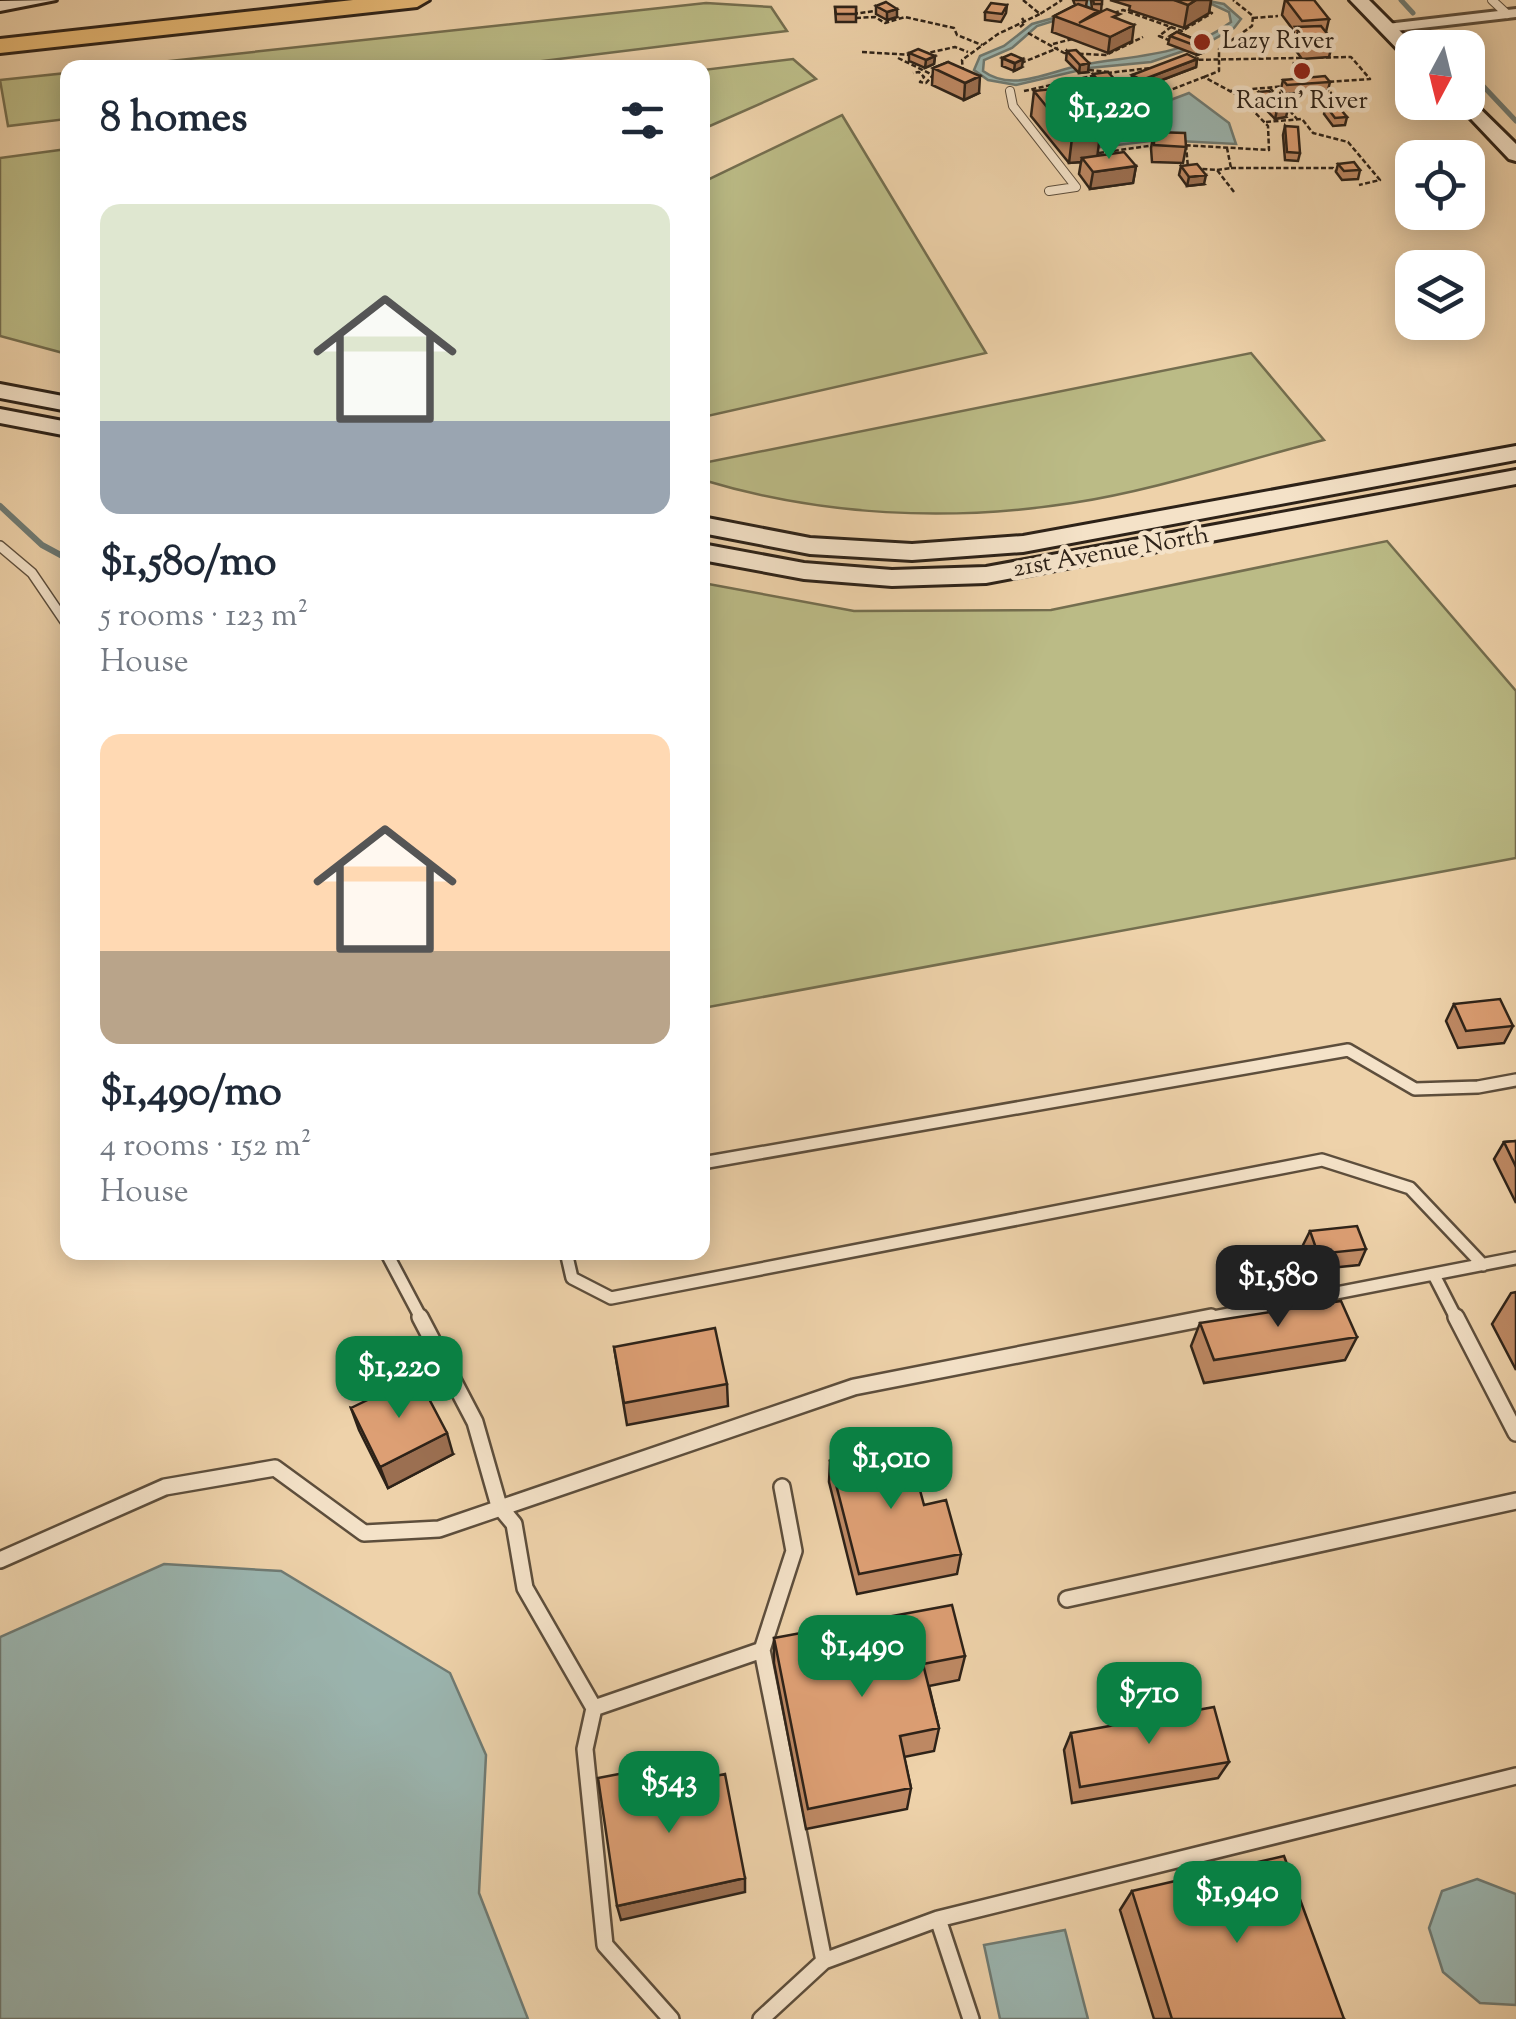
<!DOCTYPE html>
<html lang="en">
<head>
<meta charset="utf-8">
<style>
  body { margin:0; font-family:"Sorts Mill Goudy",serif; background:#f2f2f3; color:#1f2937; height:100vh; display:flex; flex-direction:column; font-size:38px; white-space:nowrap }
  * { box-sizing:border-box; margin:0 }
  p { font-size:32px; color:#747a83 }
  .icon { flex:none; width:55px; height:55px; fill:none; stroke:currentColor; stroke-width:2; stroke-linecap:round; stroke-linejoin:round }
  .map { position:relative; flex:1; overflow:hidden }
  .sheet { position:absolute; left:60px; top:60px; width:650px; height:1200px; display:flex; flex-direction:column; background:#fff; border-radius:20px; box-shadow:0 5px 25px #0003 }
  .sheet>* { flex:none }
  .needle { width:65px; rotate:187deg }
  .controls { position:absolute; left:1395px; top:30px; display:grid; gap:20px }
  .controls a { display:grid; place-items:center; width:90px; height:90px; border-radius:20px; background:#fff; box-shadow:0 5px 25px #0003; font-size:50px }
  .price { position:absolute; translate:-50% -85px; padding:0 22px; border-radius:20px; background:#0b8043; color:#fff; font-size:32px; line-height:65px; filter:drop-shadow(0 2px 5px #0008) }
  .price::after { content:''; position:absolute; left:50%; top:60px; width:30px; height:22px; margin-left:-15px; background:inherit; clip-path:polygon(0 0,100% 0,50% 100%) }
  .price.selected { background:#222; color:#fff }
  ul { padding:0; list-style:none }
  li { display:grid; align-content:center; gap:20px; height:530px; padding:0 40px }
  li span { display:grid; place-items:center; height:310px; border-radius:20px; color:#555 }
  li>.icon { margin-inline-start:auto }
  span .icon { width:180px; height:180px; fill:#fffc; stroke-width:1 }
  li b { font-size:42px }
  h2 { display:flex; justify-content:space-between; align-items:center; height:120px; padding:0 40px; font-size:42px }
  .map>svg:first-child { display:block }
  .green { fill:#bbbb86; stroke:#746e4f; stroke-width:2.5 }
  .water { fill:#9bb6b1; stroke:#6f7b74; stroke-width:2.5 }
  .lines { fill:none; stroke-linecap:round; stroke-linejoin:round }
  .stream-far1 { stroke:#6f7b74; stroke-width:5 }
  .stream { stroke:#6f7b74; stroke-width:6 }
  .lane-far3-casing { stroke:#5d4e3c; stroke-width:10 }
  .lane-far2-casing { stroke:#5d4e3c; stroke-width:12 }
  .lane-far1-casing { stroke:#5d4e3c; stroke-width:16 }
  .lane-casing { stroke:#5d4e3c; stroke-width:20 }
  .street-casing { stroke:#5d4e3c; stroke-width:6 }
  .secondary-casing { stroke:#2d2218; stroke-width:6 }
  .highway-casing { stroke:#2d2218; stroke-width:6 }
  .path { stroke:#2d2218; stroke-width:2.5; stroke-dasharray:5 2.5; stroke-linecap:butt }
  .lane-far3 { stroke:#f4e2c8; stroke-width:8 }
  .lane-far2 { stroke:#f4e2c8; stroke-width:9 }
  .lane-far1 { stroke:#f4e2c8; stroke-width:11 }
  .lane { stroke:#f4e2c8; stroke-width:15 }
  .street { fill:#f4e2c8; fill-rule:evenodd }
  .secondary { fill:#f4e2c8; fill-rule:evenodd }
  .highway { fill:#e7b975; fill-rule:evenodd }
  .wall { fill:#be8964; stroke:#2d2218; stroke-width:2.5 }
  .shaded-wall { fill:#9b6f51; stroke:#2d2218; stroke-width:2.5 }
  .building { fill:#dd9f74; stroke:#2d2218; stroke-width:2.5 }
  .poi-dot { fill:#8f2418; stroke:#f4e2c8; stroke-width:4 }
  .labels { text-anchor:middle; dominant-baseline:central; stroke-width:9; stroke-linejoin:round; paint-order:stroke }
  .far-poi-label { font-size:25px; fill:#2d2218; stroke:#f4e2c8; text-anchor:start }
  .far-street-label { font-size:25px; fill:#2d2218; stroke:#f4e2c8 }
</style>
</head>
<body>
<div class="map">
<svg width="1516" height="2019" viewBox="0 0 1516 2019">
  <rect width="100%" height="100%" fill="#eed2aa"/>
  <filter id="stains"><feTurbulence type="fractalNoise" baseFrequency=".002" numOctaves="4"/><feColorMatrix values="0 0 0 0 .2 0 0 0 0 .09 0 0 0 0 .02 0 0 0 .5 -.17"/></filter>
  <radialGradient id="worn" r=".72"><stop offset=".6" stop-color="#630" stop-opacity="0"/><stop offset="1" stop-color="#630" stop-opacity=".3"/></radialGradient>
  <path class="green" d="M 706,3 L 771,7 L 787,31 L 486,68 L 114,67 Z
    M 793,59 L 816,79 L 703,129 L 703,70 Z
    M 67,73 L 67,119 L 8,126 L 0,80 Z
    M 842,115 L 986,353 L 703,417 L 703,182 Z
    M 67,149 L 68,149 L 67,354 L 0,336 L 0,158 Z
    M 1251,353 L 1324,440 C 1241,461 1157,490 1072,503 C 949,522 822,516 703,480 L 703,463 Z
    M 1387,541 L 1516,691 L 1516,858 L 703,1008 L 703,583 L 854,611 L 1051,610 Z"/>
  <path class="water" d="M 1086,0 L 1095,0 L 1095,8 L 1037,26 L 1012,48 L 984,60 L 983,71 C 1013,93 1049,71 1082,65 C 1135,55 1185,57 1231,22 L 1229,12 L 1203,0 L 1224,4 L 1241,19 L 1234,28 L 1207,43 L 1151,62 L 1089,68 L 1016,85 L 988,80 L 974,70 L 980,56 L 1004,46 L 1032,24 L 1086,9 Z
    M 1189,93 L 1229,123 L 1236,144 L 1158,140 L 1094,148 L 1074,122 L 1136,113 Z
    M 164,1564 L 281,1571 L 450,1673 L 486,1755 L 479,1893 L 528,2019 L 0,2019 L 0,1637 Z
    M 1477,1879 L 1516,1894 L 1516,2005 L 1480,2003 L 1443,1972 L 1429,1928 L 1442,1891 Z
    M 1065,1930 L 1088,2019 L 1000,2019 L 984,1945 Z"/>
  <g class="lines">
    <path class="stream-far1" d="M 1401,0 L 1413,13
      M 1431,33 L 1445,48
      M 1468,70 L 1516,121"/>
    <path class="stream" d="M 0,506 L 42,545 L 68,559"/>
    <defs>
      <path id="lane-far3" d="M 1492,0 L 1507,14
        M 1010,91 L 1013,106 L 1076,187 L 1049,191"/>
      <path id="lane-far2" d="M 0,546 L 32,573 L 68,626"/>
      <path id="lane-far1" d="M 702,1163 L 1348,1050 L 1415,1089 L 1478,1087 L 1516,1080
        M 386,1252 L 422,1320
        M 566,1252 L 572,1278 L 611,1298 L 1322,1160 L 1410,1188 L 1483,1265
        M 1434,1275 L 1457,1320
        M 1198,1320 L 1516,1258"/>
      <path id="lane" d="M 420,1317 L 475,1422 L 499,1506 L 514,1524 L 525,1588 L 594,1708 L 585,1749 L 605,1945 L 671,2019
        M 1456,1317 L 1516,1433
        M 782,1487 L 794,1551 L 762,1650 L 824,1961
        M 0,1560 L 165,1487 L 275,1468 L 364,1533 L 439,1529 L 854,1387 L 1211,1317
        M 1067,1599 L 1516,1501
        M 594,1708 L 762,1650
        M 938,1919 L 971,2019
        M 761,2019 L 824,1961 L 938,1919 L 1516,1776"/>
      <path id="street" d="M 1516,9 L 1516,17 L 1387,32 L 1381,28 L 1387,24 Z"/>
      <path id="secondary" d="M 56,0 L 0,11 L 0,1 Z
        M 1350,0 L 1369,0 L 1417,48 L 1412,48 L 1412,58 L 1405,57 Z
        M 1468,97 L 1516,144 L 1516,161 L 1509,159 L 1455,102 L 1468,102 Z
        M 0,384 L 68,397 L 68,411 L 0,398 Z
        M 0,409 L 68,422 L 68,436 L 0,423 Z
        M 1516,446 L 1516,460 L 1023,552 L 912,560 L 810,554 L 702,533 L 702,517 L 810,538 L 912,544 L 1023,536 Z
        M 1516,470 L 1516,484 L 986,583 L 892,586 L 804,579 L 702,560 L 702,544 L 804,563 L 892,570 L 986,567 Z"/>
      <path id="highway" d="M 353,0 L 429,0 L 417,7 L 0,53 L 0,39 Z"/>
    </defs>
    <use href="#lane-far3" class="lane-far3-casing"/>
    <use href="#lane-far2" class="lane-far2-casing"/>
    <use href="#lane-far1" class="lane-far1-casing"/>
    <use href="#lane" class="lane-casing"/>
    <use href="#street" class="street-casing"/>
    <use href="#secondary" class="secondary-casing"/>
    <use href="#highway" class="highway-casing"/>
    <path class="path" d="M 1023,0 L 1040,14 L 1062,0
      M 1114,13 L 1123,10 L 1171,27 L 1159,36 L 1171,41
      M 853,14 L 882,10
      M 856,18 L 875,17 L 885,23 L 905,17 L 954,28 L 957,35 L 982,45
      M 1253,18 L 1278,16
      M 1020,27 L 1025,23 L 1022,18
      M 1171,27 L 1182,31 L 1212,13 L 1205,11
      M 1028,33 L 1064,53
      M 1053,44 L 1076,38
      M 862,52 L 912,55
      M 923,54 L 955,47 L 968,52
      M 898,58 L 933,75 L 926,83 L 920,82 L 924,77 L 919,72 L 913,73
      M 1070,58 L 1064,53 L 1106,55 L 1143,37
      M 1191,60 L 1351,57 L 1370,79 L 1327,82
      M 1294,62 L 1293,69 L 1310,81
      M 1021,63 L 1058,48
      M 1089,70 L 1109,72
      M 963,72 L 962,60 L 998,34 L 1040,14
      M 1107,73 L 1151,68
      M 1204,77 L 1219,71 L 1219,49 L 1252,26 L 1253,16 L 1233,0
      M 1270,88 L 1297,119
      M 1024,91 L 1096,75
      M 1230,91 L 1286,86
      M 1064,95 L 1090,95 L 1099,110
      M 1271,97 L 1308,94
      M 1079,112 L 1124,108 L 1204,77 L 1239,96 L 1268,126 L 1269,150 L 1181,145
      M 1266,122 L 1302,119 L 1313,133 L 1348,142 L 1380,180 L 1359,185
      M 1186,145 L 1188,168 L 1217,170 L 1234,192
      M 1099,153 L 1155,145
      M 1231,168 L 1333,168 L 1337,172
      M 1217,170 L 1231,168 L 1227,148"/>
    <use href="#lane-far3" class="lane-far3"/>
    <use href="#lane-far2" class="lane-far2"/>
    <use href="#lane-far1" class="lane-far1"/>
    <use href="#lane" class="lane"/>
    <use href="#street" class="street"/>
    <use href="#secondary" class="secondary"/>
    <use href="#highway" class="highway"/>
  </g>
  <path class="wall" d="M 1073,0 L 1087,0 L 1086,6 L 1092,9 L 1091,0 L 1102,0 L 1101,12 L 1098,12 L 1097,14 L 1119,19 L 1132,41 L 1108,53 L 1052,32 L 1054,16 L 1075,5 Z
    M 1110,0 L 1211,0 L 1209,13 L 1184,28 L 1129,10 L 1130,6 Z
    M 1285,0 L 1329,19 L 1326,32 L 1333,41 L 1329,57 L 1302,59 L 1291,44 L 1294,31 L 1282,15 Z
    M 1007,5 L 1006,13 L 1001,22 L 985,20 L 985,12 Z
    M 876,6 L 897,17 L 887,20 L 876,14 Z
    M 835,7 L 856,7 L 856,22 L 836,22 Z
    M 1177,32 L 1206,44 L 1204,52 L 1197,55 L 1168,44 L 1170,36 Z
    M 1067,51 L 1088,72 L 1079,73 L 1066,60 Z
    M 909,53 L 935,56 L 934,64 L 925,68 L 909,61 Z
    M 1002,58 L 1022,67 L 1014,71 L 1002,66 Z
    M 1197,59 L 1196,67 L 1141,88 L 1131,83 L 1132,75 Z
    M 948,62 L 979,93 L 964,100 L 932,85 L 933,68 Z
    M 1093,74 L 1117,82 L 1116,91 L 1100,92 L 1092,82 Z
    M 1283,80 L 1330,82 L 1328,90 L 1285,94 L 1281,89 Z
    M 1034,91 L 1097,155 L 1136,166 L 1133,183 L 1090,189 L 1079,174 L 1081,162 L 1069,163 L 1031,116 Z
    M 1259,92 L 1286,117 L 1275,119 L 1257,100 Z
    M 1326,106 L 1347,117 L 1345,125 L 1333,126 L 1324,114 Z
    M 1285,126 L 1300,153 L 1298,161 L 1285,160 L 1283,135 Z
    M 1154,132 L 1186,147 L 1183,163 L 1152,162 L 1151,148 Z
    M 1338,164 L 1360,170 L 1358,179 L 1342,180 L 1336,172 Z
    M 1181,166 L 1204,184 L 1187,186 L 1179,175 Z
    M 1454,1004 L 1513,1026 L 1504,1043 L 1458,1048 L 1446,1021 Z
    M 1516,1141 L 1516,1203 L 1494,1159 L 1504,1142 Z
    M 1310,1231 L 1366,1249 L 1359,1265 L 1310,1270 L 1302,1247 Z
    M 1516,1292 L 1516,1370 L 1492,1324 L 1511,1293 Z
    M 1200,1323 L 1357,1337 L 1345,1360 L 1204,1383 L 1191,1346 Z
    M 614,1347 L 727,1384 L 728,1406 L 627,1425 Z
    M 351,1408 L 453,1454 L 388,1488 L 359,1430 Z
    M 830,1461 L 924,1505 L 961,1554 L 957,1574 L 857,1594 L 829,1482 Z
    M 774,1638 L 965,1656 L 959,1680 L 929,1686 L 939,1728 L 934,1751 L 904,1757 L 911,1788 L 907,1809 L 806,1829 L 774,1663 Z
    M 1071,1733 L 1229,1762 L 1218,1778 L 1072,1803 L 1064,1750 Z
    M 1132,1891 L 1344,2019 L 1154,2019 L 1120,1910 Z"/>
  <path class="shaded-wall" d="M 1196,0 L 1211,0 L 1209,13 L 1184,28 L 1188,5 Z
    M 897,9 L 897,17 L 887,20 L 887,12 Z
    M 1134,25 L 1132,41 L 1108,53 L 1110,37 Z
    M 1206,44 L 1204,52 L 1197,55 L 1199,47 Z
    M 935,56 L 934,64 L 925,68 L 926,60 Z
    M 1023,59 L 1022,67 L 1014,71 L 1015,63 Z
    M 1197,59 L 1196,67 L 1141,88 L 1142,80 Z
    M 1089,63 L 1088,72 L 1079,73 L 1080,65 Z
    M 980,76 L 979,93 L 964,100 L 965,83 Z
    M 1117,82 L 1116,91 L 1100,92 L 1101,84 Z
    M 1288,109 L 1286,117 L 1275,119 L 1277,110 Z
    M 1100,135 L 1097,159 L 1082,158 L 1081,162 L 1069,163 L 1072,138 Z
    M 1136,166 L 1133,183 L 1090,189 L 1093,172 Z
    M 1206,175 L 1204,184 L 1187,186 L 1189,177 Z
    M 447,1433 L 453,1454 L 388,1488 L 380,1467 Z
    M 745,1878 L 745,1892 L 621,1920 L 617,1906 Z"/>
  <path class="building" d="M 1093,0 L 1102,0 L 1102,4 L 1094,4 Z
    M 1174,0 L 1196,0 L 1188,5 Z
    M 1286,0 L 1314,0 L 1329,19 L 1302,21 Z
    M 886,2 L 897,9 L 887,12 L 876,6 Z
    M 991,3 L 1007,5 L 1002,14 L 985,12 Z
    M 1078,4 L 1098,11 L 1079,23 L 1107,9 L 1120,14 L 1113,17 L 1134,25 L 1110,37 L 1054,16 Z
    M 835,7 L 856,7 L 856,14 L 836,14 Z
    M 1321,26 L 1333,41 L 1306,42 L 1295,27 Z
    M 1177,32 L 1206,44 L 1199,47 L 1170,36 Z
    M 918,49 L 935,56 L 926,60 L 909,53 Z
    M 1076,50 L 1089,63 L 1080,65 L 1067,51 Z
    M 1011,54 L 1023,59 L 1015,63 L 1002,58 Z
    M 1187,54 L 1197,59 L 1142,80 L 1132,75 Z
    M 948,62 L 980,76 L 965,83 L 933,68 Z
    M 1108,72 L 1117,82 L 1101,84 L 1093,74 Z
    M 1325,76 L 1330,82 L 1287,85 L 1283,80 Z
    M 1061,88 L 1100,135 L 1072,138 L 1034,91 Z
    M 1269,91 L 1288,109 L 1277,110 L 1259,92 Z
    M 1337,105 L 1347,117 L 1335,118 L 1326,106 Z
    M 1285,126 L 1298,127 L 1300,153 L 1287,152 Z
    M 1154,132 L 1185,133 L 1186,147 L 1154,145 Z
    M 1124,152 L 1136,166 L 1093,172 L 1082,158 Z
    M 1354,162 L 1360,170 L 1344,171 L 1338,164 Z
    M 1197,164 L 1206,175 L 1189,177 L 1181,166 Z
    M 1500,999 L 1513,1026 L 1466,1031 L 1454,1004 Z
    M 1516,1141 L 1516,1167 L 1504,1142 Z
    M 1357,1226 L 1366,1249 L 1318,1254 L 1310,1231 Z
    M 1341,1301 L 1357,1337 L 1214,1360 L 1200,1323 Z
    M 715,1328 L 727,1384 L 624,1403 L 614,1347 Z
    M 417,1376 L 447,1433 L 380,1467 L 351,1408 Z
    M 908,1446 L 924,1505 L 946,1500 L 961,1554 L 859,1574 L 830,1461 Z
    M 952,1605 L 965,1656 L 923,1664 L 939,1728 L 900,1736 L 911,1788 L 808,1809 L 774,1638 Z
    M 1214,1707 L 1229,1762 L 1080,1787 L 1071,1733 Z
    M 640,1770 L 644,1791 L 725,1774 L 745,1878 L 617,1906 L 598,1778 Z
    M 1284,1856 L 1344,2019 L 1172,2019 L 1132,1891 Z"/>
  <g class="poi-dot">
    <circle cx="1202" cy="42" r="10"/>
    <circle cx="1302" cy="71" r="10"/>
  </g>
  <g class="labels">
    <g class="far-poi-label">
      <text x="1222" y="42">Lazy River</text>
      <text x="1302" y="102" text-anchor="middle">Racin' River</text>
    </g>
    <g class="far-street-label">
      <text transform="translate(1111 553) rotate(-10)">21st Avenue North</text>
    </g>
  </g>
  <rect width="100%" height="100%" filter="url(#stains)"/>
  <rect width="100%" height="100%" fill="url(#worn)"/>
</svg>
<div class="controls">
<a><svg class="needle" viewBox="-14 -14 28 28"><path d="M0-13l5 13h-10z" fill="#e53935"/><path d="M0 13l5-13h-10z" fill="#747a83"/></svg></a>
<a><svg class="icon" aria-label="locate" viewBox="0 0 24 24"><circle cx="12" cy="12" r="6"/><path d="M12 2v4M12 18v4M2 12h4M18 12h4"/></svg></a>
<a><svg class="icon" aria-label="layers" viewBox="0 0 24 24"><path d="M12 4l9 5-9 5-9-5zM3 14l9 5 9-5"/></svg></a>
</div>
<b class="price" style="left:1109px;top:162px">$1,220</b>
<b class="price selected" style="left:1278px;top:1330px">$1,580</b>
<b class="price" style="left:399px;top:1421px">$1,220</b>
<b class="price" style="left:891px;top:1512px">$1,010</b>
<b class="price" style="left:862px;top:1700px">$1,490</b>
<b class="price" style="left:1149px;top:1747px">$710</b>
<b class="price" style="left:669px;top:1836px">$543</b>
<b class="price" style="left:1237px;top:1946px">$1,940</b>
<section class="sheet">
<h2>8 homes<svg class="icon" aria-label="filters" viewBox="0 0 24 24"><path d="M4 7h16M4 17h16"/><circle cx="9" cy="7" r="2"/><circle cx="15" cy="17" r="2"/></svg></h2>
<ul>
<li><span style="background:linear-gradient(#dfe7d0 70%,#9aa5b1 0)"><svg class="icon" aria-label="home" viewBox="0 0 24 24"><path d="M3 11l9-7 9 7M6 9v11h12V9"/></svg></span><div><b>$1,580/mo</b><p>5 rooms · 123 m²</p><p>House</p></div></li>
<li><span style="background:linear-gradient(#ffd9b3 70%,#b9a48a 0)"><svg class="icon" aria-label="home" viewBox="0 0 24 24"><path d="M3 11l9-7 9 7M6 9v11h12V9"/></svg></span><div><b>$1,490/mo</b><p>4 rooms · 152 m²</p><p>House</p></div></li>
</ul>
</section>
</div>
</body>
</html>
